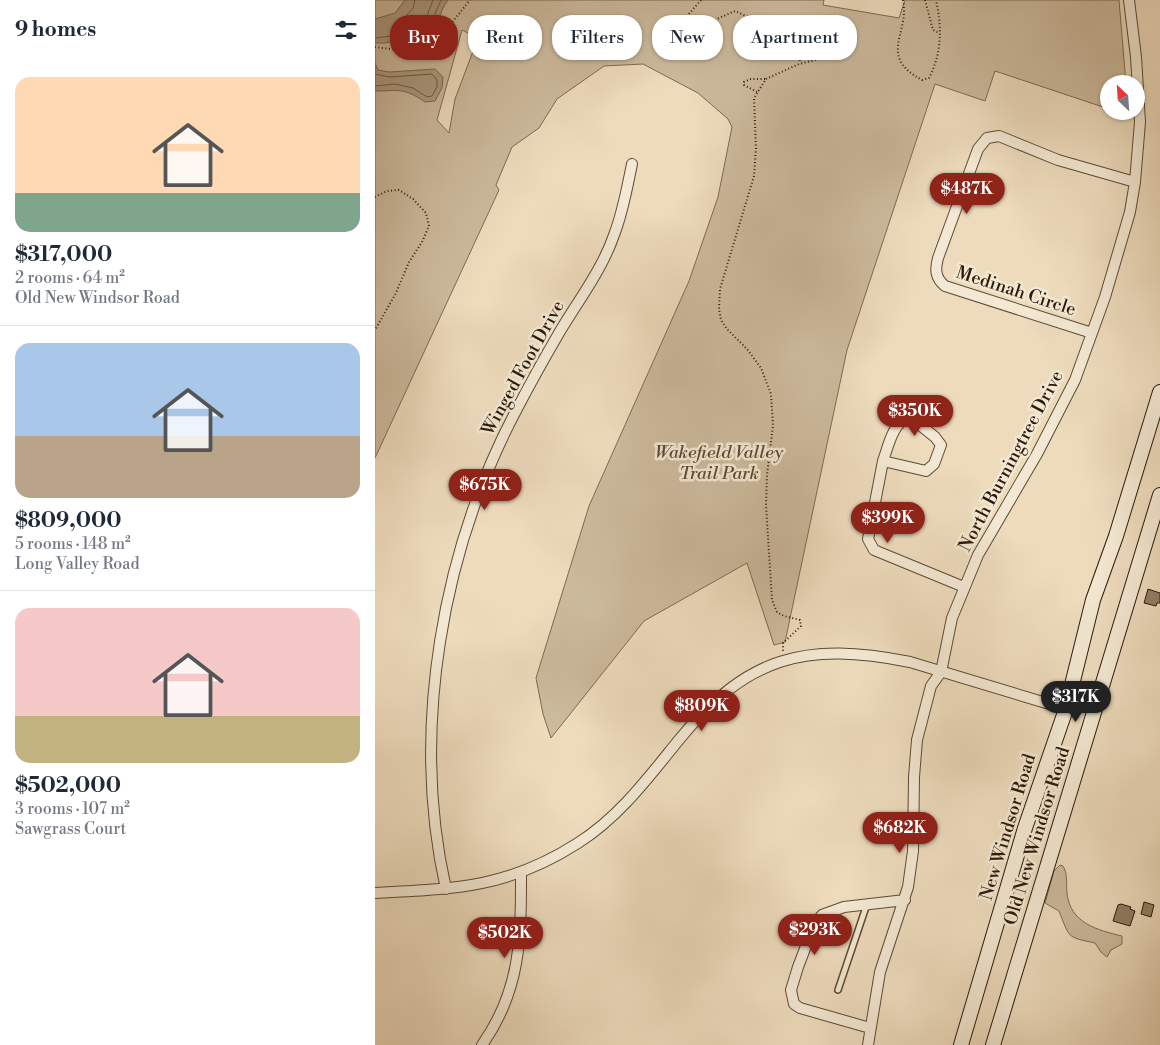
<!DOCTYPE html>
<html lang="en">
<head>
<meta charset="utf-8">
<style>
  body { margin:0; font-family:"Libre Bodoni",serif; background:#f2f2f3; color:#1f2937; height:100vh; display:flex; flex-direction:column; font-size:19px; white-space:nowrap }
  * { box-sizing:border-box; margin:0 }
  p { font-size:16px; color:#747a83 }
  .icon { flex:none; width:28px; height:28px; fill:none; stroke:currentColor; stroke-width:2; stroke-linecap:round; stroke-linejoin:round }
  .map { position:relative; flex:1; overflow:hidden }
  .panel { display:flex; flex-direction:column; background:#fff; width:375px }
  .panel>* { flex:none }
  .guide { position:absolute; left:15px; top:15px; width:475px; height:45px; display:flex; gap:10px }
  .needle { width:32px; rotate:335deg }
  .tools { position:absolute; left:725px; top:75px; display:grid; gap:10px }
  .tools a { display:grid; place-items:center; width:45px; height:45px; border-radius:50%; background:#fff; box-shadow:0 1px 4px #0004; font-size:25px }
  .price { position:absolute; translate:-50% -42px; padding:0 11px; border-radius:18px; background:#8f2418; color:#fff; font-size:16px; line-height:32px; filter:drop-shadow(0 1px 2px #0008) }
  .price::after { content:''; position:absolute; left:50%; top:30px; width:15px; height:11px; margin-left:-8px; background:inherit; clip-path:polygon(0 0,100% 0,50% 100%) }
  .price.current { background:#222; color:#fff }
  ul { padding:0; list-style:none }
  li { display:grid; align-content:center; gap:10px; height:265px; padding:0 15px }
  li+li { border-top:1px solid #e0e1e3 }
  li span { display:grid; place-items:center; height:155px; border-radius:15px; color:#555 }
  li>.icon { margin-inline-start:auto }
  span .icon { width:90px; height:90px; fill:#fffc; stroke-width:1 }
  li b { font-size:21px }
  h2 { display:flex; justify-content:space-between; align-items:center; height:60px; padding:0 15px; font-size:21px }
  .pill { padding:0 18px; border-radius:20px; background:#fff; box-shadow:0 1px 4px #0004; font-size:18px; line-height:45px }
  .pill.current { background:#8f2418; color:#fff }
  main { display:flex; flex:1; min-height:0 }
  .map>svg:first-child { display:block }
  .green { fill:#ccba9d; stroke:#7c6a52; fill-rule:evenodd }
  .water { fill:#ab997f; stroke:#78664f }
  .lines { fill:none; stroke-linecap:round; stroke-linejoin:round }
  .shore { stroke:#6c5a44; stroke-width:1 }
  .building { fill:#907e66; stroke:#2c1a08 }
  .lane-casing { stroke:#5c4a35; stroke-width:8 }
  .street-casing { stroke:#5c4a35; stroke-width:12 }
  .secondary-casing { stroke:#2c1a08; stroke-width:16 }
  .path { stroke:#2c1a08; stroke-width:2; stroke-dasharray:1 2.5; stroke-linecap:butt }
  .lane { stroke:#f3e8d3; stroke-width:5 }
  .street { stroke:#f3e8d3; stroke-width:10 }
  .secondary { stroke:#f3e8d3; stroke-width:14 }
  .labels { text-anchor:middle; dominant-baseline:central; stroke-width:5; stroke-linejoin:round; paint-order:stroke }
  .street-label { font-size:18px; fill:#2c1a08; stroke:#f3e8d3 }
  .park-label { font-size:18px; font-style:italic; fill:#5c4a35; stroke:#f3e8d3 }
</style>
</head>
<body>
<main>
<section class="panel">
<h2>9 homes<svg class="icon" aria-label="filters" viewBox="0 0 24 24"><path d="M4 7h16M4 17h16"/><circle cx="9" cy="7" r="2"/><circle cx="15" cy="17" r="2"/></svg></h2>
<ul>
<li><span style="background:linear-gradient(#ffd9b3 75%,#7fa58c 0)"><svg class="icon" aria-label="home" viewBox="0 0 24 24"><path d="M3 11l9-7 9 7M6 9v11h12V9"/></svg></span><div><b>$317,000</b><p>2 rooms · 64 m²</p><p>Old New Windsor Road</p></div></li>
<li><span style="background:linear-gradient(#a9c7e8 60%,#b9a48a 0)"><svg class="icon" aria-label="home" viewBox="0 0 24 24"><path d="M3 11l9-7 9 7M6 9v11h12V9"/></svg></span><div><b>$809,000</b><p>5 rooms · 148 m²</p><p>Long Valley Road</p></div></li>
<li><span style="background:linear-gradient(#f6c9c9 70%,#c2b280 0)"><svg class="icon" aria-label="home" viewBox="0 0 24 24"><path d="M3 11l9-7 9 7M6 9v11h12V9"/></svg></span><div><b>$502,000</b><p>3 rooms · 107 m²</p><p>Sawgrass Court</p></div></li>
</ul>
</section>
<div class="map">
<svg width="785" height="1045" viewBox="0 0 785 1045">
  <rect width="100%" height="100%" fill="#eddbbc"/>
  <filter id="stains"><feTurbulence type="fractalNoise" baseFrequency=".004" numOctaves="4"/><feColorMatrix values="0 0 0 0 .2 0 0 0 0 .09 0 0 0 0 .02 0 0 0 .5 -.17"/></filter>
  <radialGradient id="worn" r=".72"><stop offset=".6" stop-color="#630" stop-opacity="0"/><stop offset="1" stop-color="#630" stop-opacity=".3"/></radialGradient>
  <path class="green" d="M 0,0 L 449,0 L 448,5 L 524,18 L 530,0 L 744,0 L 751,84 L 734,84 L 734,109 L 620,71 L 610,101 L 560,84 L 472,350 L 410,642 L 399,645 L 372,563 L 269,621 L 176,738 L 168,714 L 161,678 L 214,506 L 314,281 L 343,197 L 357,127 L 353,119 L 323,93 L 268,64 L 229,66 L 182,99 L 164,128 L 137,147 L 121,185 L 124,190 L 0,458 ZM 87,30 L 103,38 L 80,99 L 74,133 L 62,120 Z
    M 685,865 L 688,866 C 693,874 691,884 692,893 C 695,923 722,930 747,936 L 747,944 L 736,950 L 732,957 L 726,952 L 720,943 C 691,937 695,938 684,911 L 670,903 L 679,871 Z"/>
  <path class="water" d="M 30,0 L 73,0 C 64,11 64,26 54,36 L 29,38 L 10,43 L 0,43 L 0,19 L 20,13 Z
    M 0,63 L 3,70 L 14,72 L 60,69 L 68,77 L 67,88 L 60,101 L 50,102 C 28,87 24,91 0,91 Z"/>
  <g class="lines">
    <path class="shore" d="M 40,0 L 38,8 L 25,23 L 26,27 L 48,26 L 58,0
      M 0,38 L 52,32 L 66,0
      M 0,74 L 14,77 L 57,74 L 62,80 L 62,87 L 57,96 L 52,97 L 38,88 L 20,84 L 0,86"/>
  </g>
  <path class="building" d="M 773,589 L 785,593 L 785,603 L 782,603 L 781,606 L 769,603 Z
    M 769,902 L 779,905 L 776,917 L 766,914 Z
    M 746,904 L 756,907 L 755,909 L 760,911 L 755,926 L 738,921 L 743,905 Z"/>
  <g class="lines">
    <defs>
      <path id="lane" d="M 463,990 L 492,904"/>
      <path id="street" d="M 717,333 L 570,286 C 560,278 560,269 563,258 L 603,149 L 612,138 L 624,136 L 683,160 L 760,182
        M 535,417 L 560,437 L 566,445 L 559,464 L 551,471 L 508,461 C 513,447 518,421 535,417 Z
        M 508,461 L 493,539 L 499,550 L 589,587
        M 71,889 C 35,730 67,549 143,407 C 156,382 170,357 184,333 C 203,301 227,270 239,235 C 248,212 252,188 257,164
        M 0,893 C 80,889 133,888 203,843 C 244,817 273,778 303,741 C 372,656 430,641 535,662 L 691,709
        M 495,1028 L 425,1008 L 419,1004 L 416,990 L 423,967 L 439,925 L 447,915 L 469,907 L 530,900
        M 107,1045 C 146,990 146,938 146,873
        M 493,1045 L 505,972 L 533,887 L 538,851 L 539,777 L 542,740 L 556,686 L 566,672 L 577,618 L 603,555 L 662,454 L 700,380 L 730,297 L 755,212 L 760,182 L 765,122 L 761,57 L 754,0"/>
      <path id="secondary" d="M 586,1045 L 650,828 L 691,709 L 718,600 L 741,536 L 785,392
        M 618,1045 L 785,495"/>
    </defs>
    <use href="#lane" class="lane-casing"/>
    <use href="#street" class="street-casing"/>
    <use href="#secondary" class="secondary-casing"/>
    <path class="path" d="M 326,0 L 293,38 L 304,43 L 333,23 L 360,11 L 373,17 L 404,41 L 441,53 L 443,56 L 440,60 L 424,64 L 391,79 L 379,98 L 381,149 L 379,176 L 345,289 L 344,309 L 346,320 L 352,329 L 372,349 L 386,368 L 396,394 L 398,425 L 392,475 L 391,505 L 397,600 L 402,612 L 409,616 L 425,620 L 426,626 L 408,643 L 408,653
      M 528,0 C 535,34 502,56 547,80 L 554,78 C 567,53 567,27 561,0
      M 550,0 L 558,30 L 564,33
      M 0,47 C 16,49 36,53 51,46 C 67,38 84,13 95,0
      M 422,47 L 426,54 L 424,63
      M 382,92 L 369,85 L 369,82 L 375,79 L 391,79
      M 0,197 L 12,191 L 24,190 L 38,199 L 51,213 L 54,226 L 47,242 L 34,262 L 21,293 L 0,330"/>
    <use href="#lane" class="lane"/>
    <use href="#street" class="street"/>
    <use href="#secondary" class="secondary"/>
  </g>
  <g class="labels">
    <g class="street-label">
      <text transform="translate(641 291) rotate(18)">Medinah Circle</text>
      <text transform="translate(148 368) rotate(-61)">Winged Foot Drive</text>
      <text transform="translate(636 461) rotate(-62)">North Burningtree Drive</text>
      <text transform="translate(633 827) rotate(-73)">New Windsor Road</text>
      <text transform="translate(662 836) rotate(-73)">Old New Windsor Road</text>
    </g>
    <g class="park-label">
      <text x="344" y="452">Wakefield Valley<tspan x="344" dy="21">Trail Park</tspan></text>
    </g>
  </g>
  <rect width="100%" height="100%" filter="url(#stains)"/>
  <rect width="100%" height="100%" fill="url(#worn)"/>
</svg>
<div class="tools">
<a><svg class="needle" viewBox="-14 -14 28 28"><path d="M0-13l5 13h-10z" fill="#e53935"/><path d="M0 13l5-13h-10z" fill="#747a83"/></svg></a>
</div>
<b class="price" style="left:592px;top:215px">$487K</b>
<b class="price" style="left:540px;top:437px">$350K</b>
<b class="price" style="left:110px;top:511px">$675K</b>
<b class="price" style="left:513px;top:544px">$399K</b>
<b class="price current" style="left:701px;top:723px">$317K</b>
<b class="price" style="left:327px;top:732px">$809K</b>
<b class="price" style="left:525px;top:854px">$682K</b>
<b class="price" style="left:440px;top:956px">$293K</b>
<b class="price" style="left:130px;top:959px">$502K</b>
<div class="guide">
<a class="pill current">Buy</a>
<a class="pill">Rent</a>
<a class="pill">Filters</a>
<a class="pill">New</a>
<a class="pill">Apartment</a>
</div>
</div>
</main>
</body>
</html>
